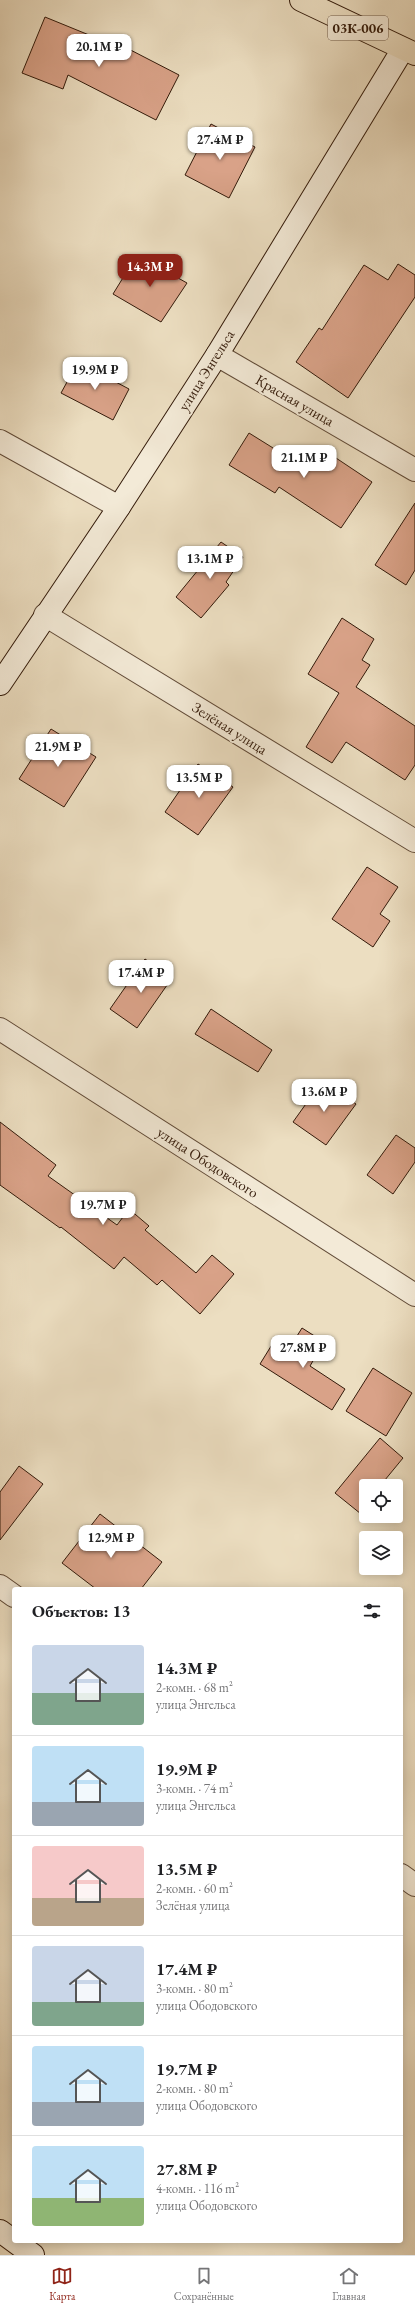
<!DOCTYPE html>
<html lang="ru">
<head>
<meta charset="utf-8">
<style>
  body { margin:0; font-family:"EB Garamond",serif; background:#f2f2f2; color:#202124; height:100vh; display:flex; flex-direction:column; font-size:15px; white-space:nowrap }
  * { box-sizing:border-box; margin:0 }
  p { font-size:13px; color:#757577 }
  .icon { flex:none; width:22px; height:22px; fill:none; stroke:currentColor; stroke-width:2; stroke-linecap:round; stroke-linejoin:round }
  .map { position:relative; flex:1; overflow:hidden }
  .drawer { position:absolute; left:12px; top:1587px; width:391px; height:656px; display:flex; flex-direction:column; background:#fff; border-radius:4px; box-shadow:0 2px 10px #0003 }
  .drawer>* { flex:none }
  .buttons { position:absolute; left:359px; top:1479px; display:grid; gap:8px }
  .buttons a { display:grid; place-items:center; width:44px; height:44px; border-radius:4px; background:#fff; box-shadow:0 2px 10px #0003; font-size:20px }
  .price { position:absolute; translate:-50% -34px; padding:0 9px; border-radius:8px; background:#fff; color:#222; font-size:13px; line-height:26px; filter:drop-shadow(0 1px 2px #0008) }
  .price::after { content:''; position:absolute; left:50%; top:24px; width:12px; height:9px; margin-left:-6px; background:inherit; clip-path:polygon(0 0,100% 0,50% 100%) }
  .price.selected { background:#8f2418; color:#fff }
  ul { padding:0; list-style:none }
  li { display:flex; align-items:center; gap:12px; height:100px; padding:0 20px }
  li+li { border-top:1px solid #e0e0e0 }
  li span { display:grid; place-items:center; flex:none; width:112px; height:80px; border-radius:4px; color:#555 }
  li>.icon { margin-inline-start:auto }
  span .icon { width:48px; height:48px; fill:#fffc; stroke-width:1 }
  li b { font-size:17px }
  h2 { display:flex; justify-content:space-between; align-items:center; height:48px; padding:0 20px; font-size:17px }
  .tab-bar { display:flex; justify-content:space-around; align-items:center; height:56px; border-top:1px solid #e0e0e0; background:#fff; font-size:11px; color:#757577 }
  .tab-bar a { display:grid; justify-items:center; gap:2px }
  .tab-bar .selected { color:#8f2418 }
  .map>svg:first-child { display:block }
  .building { fill:#d9a288; stroke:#331a0a }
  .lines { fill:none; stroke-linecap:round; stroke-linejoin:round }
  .street-casing { stroke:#614b38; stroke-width:24 }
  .secondary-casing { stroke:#331a0a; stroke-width:24 }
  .primary-casing { stroke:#331a0a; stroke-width:24 }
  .street { stroke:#f3ead7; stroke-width:22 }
  .secondary { stroke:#f3ead7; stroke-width:22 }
  .primary { stroke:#ecdec1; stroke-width:22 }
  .labels { text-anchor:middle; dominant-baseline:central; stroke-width:4; stroke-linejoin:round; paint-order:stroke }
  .shield { fill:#f3ead7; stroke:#6d5848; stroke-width:1 }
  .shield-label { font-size:14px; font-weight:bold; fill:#331a0a }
  .street-label { font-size:15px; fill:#331a0a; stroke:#f3ead7 }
</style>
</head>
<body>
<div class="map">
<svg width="415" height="2255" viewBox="0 0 415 2255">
  <rect width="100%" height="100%" fill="#ecdec1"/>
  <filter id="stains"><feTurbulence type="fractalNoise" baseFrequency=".005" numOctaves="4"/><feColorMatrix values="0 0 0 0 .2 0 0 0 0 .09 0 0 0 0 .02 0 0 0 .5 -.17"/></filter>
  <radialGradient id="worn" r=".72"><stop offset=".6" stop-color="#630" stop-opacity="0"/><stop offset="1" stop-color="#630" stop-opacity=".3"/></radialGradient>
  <path class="building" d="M 45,17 L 116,46 L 117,43 L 179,75 L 156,120 L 68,75 L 63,89 L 22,73 Z
    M 211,124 L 255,147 L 229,198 L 185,175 Z
    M 137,255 L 187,283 L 161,322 L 113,294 Z
    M 398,264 L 415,275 L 415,297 L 348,398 L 296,362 L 319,328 L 322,330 L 364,265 L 388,280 Z
    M 78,362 L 129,389 L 113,420 L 61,393 Z
    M 249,433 L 310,471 L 324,450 L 372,482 L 341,528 L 279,487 L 275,493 L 229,465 Z
    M 415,503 L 415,570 L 406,585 L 375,565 Z
    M 221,542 L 243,557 L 226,582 L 229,585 L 201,618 L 176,597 Z
    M 342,618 L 374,639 L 362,660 L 370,665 L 356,687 L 415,726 L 415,765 L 405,780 L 346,742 L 332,763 L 306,747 L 339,693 L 308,674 Z
    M 51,729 L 96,757 L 64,807 L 19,779 Z
    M 198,764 L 233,787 L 198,835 L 165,812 Z
    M 367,867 L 398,887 L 380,914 L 390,921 L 373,947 L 332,919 Z
    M 145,959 L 172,978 L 137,1028 L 110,1009 Z
    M 211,1009 L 272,1050 L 258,1072 L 195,1034 Z
    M 323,1080 L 356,1104 L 326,1145 L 293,1122 Z
    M 0,1122 L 56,1165 L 48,1176 L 117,1225 L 129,1209 L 149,1226 L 145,1230 L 196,1273 L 212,1255 L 234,1274 L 200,1314 L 162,1280 L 157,1285 L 124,1257 L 114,1269 L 61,1227 L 60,1228 L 0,1185 Z
    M 396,1135 L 415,1148 L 415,1162 L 393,1194 L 367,1175 Z
    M 302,1328 L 324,1342 L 310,1366 L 345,1389 L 332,1410 L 260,1364 L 273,1343 L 287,1352 Z
    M 373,1368 L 412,1393 L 386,1436 L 346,1411 Z
    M 380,1438 L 403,1458 L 380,1486 L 366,1486 L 366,1518 L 335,1493 Z
    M 19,1466 L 43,1484 L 0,1540 L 0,1492 Z
    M 100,1514 L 162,1562 L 141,1589 L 96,1589 L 62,1563 Z"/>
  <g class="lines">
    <defs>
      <path id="street" d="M 217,355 L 415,470
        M 0,441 L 119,507
        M 45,615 L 415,841
        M 0,1029 L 415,1295
        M 0,1586 L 14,1596
        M 401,1875 L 415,1885"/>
      <path id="secondary" d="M 0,684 L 119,507 L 217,355 L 403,49
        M 0,2231 L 33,2255"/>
      <path id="primary" d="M 301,0 L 415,54"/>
    </defs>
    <use href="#street" class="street-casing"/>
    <use href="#secondary" class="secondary-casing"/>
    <use href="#primary" class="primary-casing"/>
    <use href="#street" class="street"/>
    <use href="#secondary" class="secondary"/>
    <use href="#primary" class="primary"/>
  </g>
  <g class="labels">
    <rect class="shield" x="328" y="16" width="60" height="24" rx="3"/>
    <g class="shield-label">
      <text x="358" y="28">03К-006</text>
    </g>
    <g class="street-label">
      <text transform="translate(206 370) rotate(-58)">улица Энгельса</text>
      <text transform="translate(295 400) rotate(30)">Красная улица</text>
      <text transform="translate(230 728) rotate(32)">Зелёная улица</text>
      <text transform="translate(208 1162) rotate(33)">улица Ободовского</text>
    </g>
  </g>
  <rect width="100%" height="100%" filter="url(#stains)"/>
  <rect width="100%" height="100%" fill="url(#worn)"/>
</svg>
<div class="buttons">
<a><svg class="icon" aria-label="locate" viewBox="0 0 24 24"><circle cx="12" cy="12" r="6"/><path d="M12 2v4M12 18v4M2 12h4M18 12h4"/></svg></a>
<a><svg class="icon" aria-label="layers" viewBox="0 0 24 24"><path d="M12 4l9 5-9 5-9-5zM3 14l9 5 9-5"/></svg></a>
</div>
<b class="price" style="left:99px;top:68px">20.1M ₽</b>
<b class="price" style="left:220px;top:161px">27.4M ₽</b>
<b class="price selected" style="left:150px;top:288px">14.3M ₽</b>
<b class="price" style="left:95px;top:391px">19.9M ₽</b>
<b class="price" style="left:304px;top:479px">21.1M ₽</b>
<b class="price" style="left:210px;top:580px">13.1M ₽</b>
<b class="price" style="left:58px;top:768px">21.9M ₽</b>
<b class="price" style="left:199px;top:799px">13.5M ₽</b>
<b class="price" style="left:141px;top:994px">17.4M ₽</b>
<b class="price" style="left:324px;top:1113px">13.6M ₽</b>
<b class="price" style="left:103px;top:1226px">19.7M ₽</b>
<b class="price" style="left:303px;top:1369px">27.8M ₽</b>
<b class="price" style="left:111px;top:1559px">12.9M ₽</b>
<section class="drawer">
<h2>Объектов: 13<svg class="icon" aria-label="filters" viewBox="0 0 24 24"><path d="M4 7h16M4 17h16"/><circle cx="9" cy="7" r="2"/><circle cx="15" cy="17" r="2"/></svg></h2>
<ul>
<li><span style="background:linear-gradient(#c9d6e8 60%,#7fa58c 0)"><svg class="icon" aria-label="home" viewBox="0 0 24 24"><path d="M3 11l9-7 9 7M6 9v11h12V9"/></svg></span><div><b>14.3M ₽</b><p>2-комн. · 68 m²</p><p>улица Энгельса</p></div></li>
<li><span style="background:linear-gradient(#bfe0f5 70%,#9aa5b1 0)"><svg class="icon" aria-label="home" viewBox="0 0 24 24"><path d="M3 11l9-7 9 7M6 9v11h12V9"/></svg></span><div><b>19.9M ₽</b><p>3-комн. · 74 m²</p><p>улица Энгельса</p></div></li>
<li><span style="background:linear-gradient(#f6c9c9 65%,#b9a48a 0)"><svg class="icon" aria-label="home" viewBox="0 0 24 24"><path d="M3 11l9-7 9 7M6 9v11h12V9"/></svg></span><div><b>13.5M ₽</b><p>2-комн. · 60 m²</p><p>Зелёная улица</p></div></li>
<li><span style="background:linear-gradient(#c9d6e8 70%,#7fa58c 0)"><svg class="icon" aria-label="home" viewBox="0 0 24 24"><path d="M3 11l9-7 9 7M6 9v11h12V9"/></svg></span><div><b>17.4M ₽</b><p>3-комн. · 80 m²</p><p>улица Ободовского</p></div></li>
<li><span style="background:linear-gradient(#bfe0f5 70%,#9aa5b1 0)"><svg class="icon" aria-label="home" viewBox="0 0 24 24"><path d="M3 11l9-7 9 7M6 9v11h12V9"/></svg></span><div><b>19.7M ₽</b><p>2-комн. · 80 m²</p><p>улица Ободовского</p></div></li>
<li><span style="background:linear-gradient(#bfe0f5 65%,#8fb573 0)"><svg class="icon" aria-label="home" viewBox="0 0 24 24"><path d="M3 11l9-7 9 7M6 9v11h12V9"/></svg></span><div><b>27.8M ₽</b><p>4-комн. · 116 m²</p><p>улица Ободовского</p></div></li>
</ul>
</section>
</div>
<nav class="tab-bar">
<a class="selected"><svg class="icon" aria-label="map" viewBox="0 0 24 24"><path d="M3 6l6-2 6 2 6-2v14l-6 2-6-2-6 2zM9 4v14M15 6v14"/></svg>Карта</a>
<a><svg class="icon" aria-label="saved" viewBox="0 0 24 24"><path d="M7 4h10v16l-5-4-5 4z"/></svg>Сохранённые</a>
<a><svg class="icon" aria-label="home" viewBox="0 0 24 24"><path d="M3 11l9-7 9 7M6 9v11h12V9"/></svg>Главная</a>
</nav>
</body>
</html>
